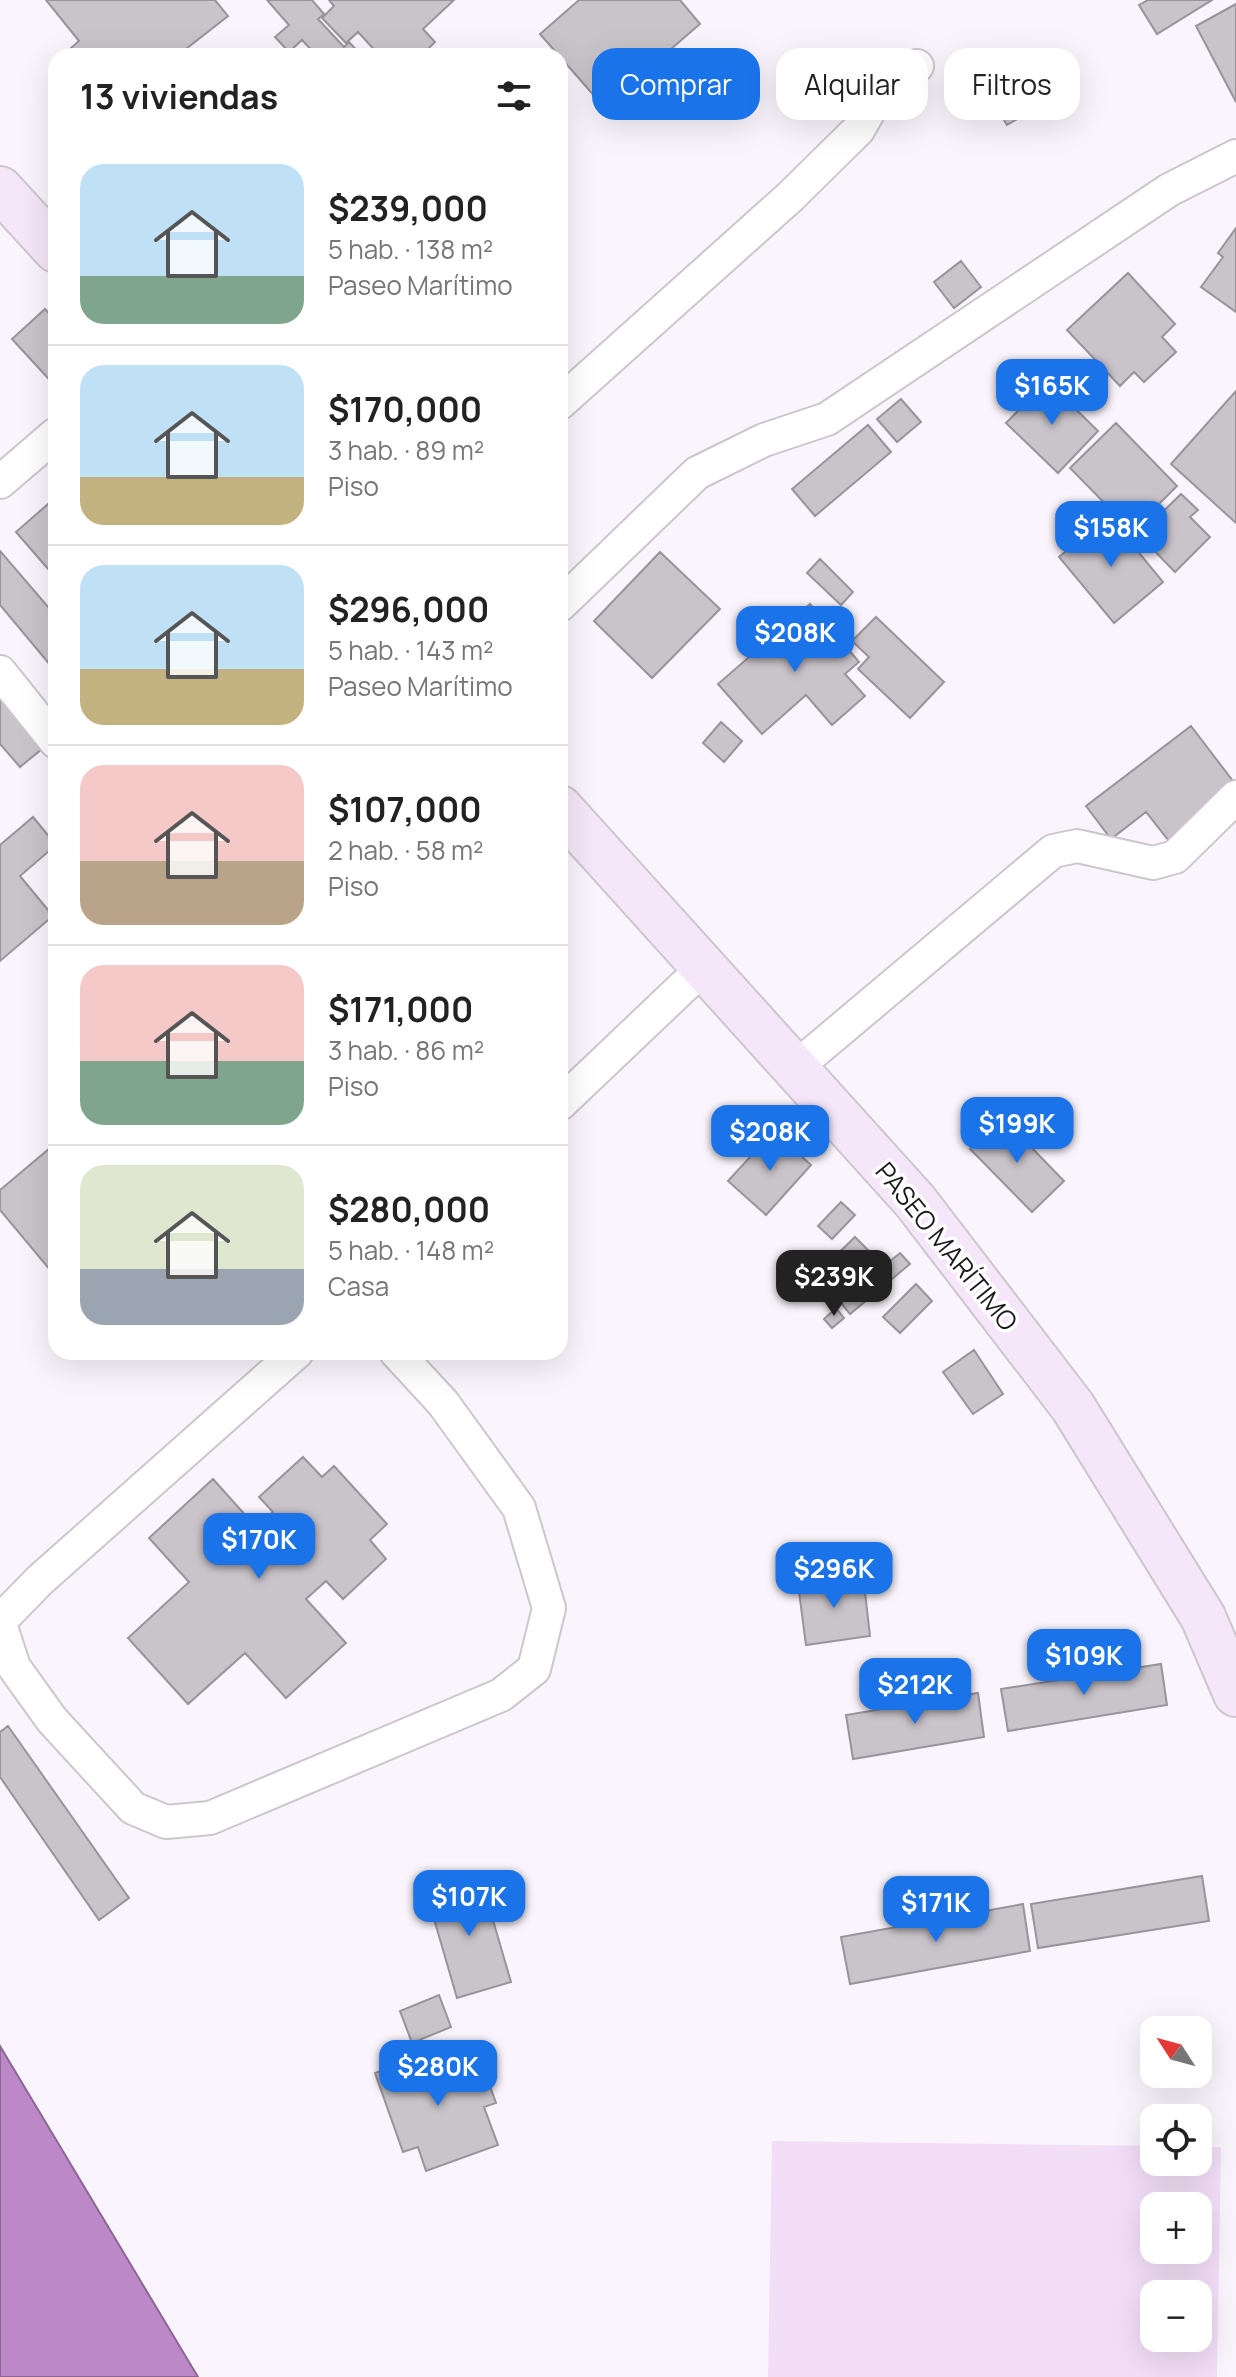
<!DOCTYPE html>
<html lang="es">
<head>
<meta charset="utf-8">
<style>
  body { margin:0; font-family:Manrope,sans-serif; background:#f2f2f2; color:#222; height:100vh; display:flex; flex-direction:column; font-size:30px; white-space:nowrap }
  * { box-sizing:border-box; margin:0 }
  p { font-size:26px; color:#767676 }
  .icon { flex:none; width:44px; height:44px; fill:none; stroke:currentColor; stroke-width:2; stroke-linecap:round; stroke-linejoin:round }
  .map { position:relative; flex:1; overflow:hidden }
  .drawer { position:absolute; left:48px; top:48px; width:520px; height:1312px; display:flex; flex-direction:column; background:#fff; border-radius:24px; box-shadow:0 8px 32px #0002 }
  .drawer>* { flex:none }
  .hud { position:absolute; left:592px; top:48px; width:524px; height:72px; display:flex; gap:16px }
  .needle { width:52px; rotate:306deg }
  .fabs { position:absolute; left:1140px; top:2016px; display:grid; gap:16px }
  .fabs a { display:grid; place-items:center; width:72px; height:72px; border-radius:16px; background:#fff; box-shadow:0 8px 32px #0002; font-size:40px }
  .price { position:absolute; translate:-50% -68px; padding:0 18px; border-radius:16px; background:#1a73e8; color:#fff; font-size:26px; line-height:52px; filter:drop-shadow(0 2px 4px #0008) }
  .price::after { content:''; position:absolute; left:50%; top:48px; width:24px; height:18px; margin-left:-12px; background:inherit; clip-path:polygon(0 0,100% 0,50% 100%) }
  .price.selected { background:#222; color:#fff }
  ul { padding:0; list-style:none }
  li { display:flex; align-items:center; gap:24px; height:200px; padding:0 32px }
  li+li { border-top:2px solid #e0e0e0 }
  li span { display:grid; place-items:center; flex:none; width:224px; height:160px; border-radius:24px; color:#555 }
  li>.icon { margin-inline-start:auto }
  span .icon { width:96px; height:96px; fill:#fffc; stroke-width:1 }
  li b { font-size:34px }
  h2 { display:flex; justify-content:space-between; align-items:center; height:96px; padding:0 32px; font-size:34px }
  .chip { padding:0 28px; border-radius:24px; background:#fff; box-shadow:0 8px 32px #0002; font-size:28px; line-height:72px }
  .chip.selected { background:#1a73e8; color:#fff }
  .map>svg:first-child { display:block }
  .green { fill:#f2def7; fill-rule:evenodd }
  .water { fill:#bc88c8; stroke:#8c6794; stroke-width:2 }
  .building { fill:#c9c4ca; stroke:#99949a; stroke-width:2 }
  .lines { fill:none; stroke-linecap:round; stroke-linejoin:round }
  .street-casing { stroke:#ccc7cd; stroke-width:36 }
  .secondary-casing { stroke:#ccc7cd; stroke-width:48 }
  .street { stroke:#fff; stroke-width:32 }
  .secondary { stroke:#f6e6f9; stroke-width:44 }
  .labels { text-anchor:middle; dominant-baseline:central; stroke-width:7; stroke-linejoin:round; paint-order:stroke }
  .street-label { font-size:26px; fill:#1b191c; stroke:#fff }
</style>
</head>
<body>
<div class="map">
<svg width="1236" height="2377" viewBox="0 0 1236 2377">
  <rect width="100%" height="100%" fill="#faf5fc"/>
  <path class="green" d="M 772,2141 L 1154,2146 L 1154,2162 L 1198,2162 L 1198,2147 L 1221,2147 L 1217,2377 L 768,2377 ZM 1154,2206 L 1198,2206 L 1198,2250 L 1154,2250 ZM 1154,2294 L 1198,2294 L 1198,2338 L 1154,2338 Z"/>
  <path class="water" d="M 0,2046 L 198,2377 L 0,2377 Z"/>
  <path class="building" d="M 46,0 L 215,0 L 228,16 L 177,56 L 62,56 L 79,41 Z
    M 267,0 L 312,0 L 324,14 L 318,19 L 344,47 L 349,42 L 362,56 L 317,56 L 302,40 L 289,52 L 275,37 L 289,25 Z
    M 329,0 L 454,0 L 423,29 L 435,42 L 421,56 L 380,56 L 358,32 L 346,43 L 322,18 L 334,6 Z
    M 579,0 L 680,0 L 700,24 L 604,107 L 540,34 Z
    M 1148,0 L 1212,0 L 1157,34 L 1139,5 Z
    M 1236,4 L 1236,102 L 1196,26 Z
    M 1036,71 L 1053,98 L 1007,125 L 990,98 Z
    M 1236,228 L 1236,312 L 1201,287 L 1223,257 L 1218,253 Z
    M 961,261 L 981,287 L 954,308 L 934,282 Z
    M 1128,273 L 1175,324 L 1162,337 L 1176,352 L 1144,382 L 1134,372 L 1120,386 L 1067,330 Z
    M 45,309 L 56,321 L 56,387 L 12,339 Z
    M 1047,381 L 1098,431 L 1058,473 L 1006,423 Z
    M 1236,391 L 1236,523 L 1171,464 Z
    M 901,399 L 921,422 L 897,442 L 877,419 Z
    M 1116,423 L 1177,486 L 1132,531 L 1070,468 Z
    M 868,425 L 891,452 L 815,516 L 792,489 Z
    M 1181,494 L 1198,510 L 1190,517 L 1210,537 L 1175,572 L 1139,535 Z
    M 56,497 L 56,578 L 16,532 Z
    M 1109,516 L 1163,582 L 1114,623 L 1059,557 Z
    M 0,551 L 56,616 L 56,672 L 0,605 Z
    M 660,552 L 720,609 L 652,678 L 594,621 Z
    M 820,559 L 853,592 L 841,605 L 807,573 Z
    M 810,604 L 859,662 L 845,674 L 865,696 L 832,725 L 806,695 L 762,734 L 718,684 Z
    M 876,617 L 944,682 L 910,718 L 858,669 L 869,657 L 852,641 Z
    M 0,698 L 42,749 L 20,767 L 0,744 Z
    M 721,722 L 742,741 L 724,762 L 703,743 Z
    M 1191,726 L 1236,785 L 1169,841 L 1146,812 L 1111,839 L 1086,806 Z
    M 33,817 L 56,845 L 20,876 L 53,916 L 0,961 L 0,845 Z
    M 1002,1117 L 1064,1181 L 1032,1212 L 970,1149 Z
    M 774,1131 L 811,1165 L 766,1215 L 728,1181 Z
    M 56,1143 L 56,1277 L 0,1210 L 0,1190 Z
    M 841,1202 L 855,1215 L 832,1239 L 818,1226 Z
    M 855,1237 L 873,1255 L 839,1289 L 820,1271 Z
    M 900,1253 L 910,1264 L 850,1314 L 840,1302 Z
    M 916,1284 L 932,1301 L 900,1333 L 883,1317 Z
    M 836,1308 L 844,1318 L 832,1328 L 824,1319 Z
    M 974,1350 L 1003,1394 L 973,1414 L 943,1372 Z
    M 303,1457 L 322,1477 L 334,1466 L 387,1524 L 370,1540 L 386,1559 L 343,1599 L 326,1581 L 306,1599 L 346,1643 L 286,1698 L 245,1653 L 188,1704 L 128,1638 L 189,1582 L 149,1538 L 213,1479 L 256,1527 L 273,1512 L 259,1497 Z
    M 863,1575 L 870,1636 L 806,1645 L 798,1584 Z
    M 1161,1664 L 1167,1705 L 1008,1731 L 1001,1689 Z
    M 978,1693 L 984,1737 L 853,1759 L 846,1715 Z
    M 8,1726 L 129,1898 L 99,1920 L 0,1777 L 0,1732 Z
    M 1202,1876 L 1209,1921 L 1038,1948 L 1031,1904 Z
    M 481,1879 L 511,1982 L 457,1998 L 427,1895 Z
    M 1023,1904 L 1030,1951 L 850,1984 L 841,1937 Z
    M 439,1995 L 451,2027 L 412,2043 L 400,2011 Z
    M 446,2047 L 457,2077 L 483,2067 L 496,2103 L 484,2107 L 498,2145 L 426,2171 L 418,2147 L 403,2152 L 375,2073 Z"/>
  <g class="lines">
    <defs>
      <path id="street" d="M 560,403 L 790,197 L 858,130 L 874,102 L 917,66
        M 0,482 L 56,434
        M 560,605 L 697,473 L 764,440 L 827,419 L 1169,190 L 1236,156
        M 0,672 L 56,742
        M 795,1068 L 1053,851 L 1077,846 L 1153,863 L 1175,857 L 1236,797
        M 560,1104 L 704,967
        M 0,1621 L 40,1580 L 297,1352
        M 0,1624 L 14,1667 L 52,1720 L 133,1808 L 166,1822 L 210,1818 L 501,1695 L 534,1669 L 549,1608 L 519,1508 L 443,1403 L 396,1352"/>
      <path id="secondary" d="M 0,189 L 56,250
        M 560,808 L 915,1201 L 1073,1407 L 1203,1617 L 1236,1694"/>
    </defs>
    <use href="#street" class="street-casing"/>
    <use href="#secondary" class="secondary-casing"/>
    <use href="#street" class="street"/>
    <use href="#secondary" class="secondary"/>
  </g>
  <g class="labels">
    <g class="street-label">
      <text transform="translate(947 1246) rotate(51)">PASEO MARÍTIMO</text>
    </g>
  </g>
</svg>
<div class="fabs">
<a><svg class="needle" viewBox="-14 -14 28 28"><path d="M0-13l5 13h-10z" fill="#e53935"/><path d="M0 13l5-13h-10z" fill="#767676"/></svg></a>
<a><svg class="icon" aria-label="locate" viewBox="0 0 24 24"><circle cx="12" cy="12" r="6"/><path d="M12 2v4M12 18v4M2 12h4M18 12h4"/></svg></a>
<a>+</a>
<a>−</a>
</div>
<b class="price" style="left:1052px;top:427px">$165K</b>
<b class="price" style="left:1111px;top:569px">$158K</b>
<b class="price" style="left:795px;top:674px">$208K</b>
<b class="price" style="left:1017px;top:1165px">$199K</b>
<b class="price" style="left:770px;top:1173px">$208K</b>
<b class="price selected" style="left:834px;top:1318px">$239K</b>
<b class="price" style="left:259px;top:1581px">$170K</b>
<b class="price" style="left:834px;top:1610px">$296K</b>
<b class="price" style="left:1084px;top:1697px">$109K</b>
<b class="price" style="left:915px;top:1726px">$212K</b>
<b class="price" style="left:469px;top:1938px">$107K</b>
<b class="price" style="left:936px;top:1944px">$171K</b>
<b class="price" style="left:438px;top:2108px">$280K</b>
<div class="hud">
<a class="chip selected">Comprar</a>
<a class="chip">Alquilar</a>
<a class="chip">Filtros</a>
</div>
<section class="drawer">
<h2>13 viviendas<svg class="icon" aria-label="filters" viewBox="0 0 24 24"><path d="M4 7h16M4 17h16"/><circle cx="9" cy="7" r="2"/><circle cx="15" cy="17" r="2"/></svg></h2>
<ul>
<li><span style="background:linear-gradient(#bfe0f5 70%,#7fa58c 0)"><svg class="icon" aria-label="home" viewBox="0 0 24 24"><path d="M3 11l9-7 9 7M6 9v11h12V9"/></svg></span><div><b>$239,000</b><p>5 hab. · 138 m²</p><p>Paseo Marítimo</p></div></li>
<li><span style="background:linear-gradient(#bfe0f5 70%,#c2b280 0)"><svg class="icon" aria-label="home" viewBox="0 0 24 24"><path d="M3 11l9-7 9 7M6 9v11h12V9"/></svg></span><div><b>$170,000</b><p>3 hab. · 89 m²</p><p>Piso</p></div></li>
<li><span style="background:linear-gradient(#bfe0f5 65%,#c2b280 0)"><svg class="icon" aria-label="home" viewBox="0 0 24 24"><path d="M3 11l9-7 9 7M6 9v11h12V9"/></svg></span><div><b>$296,000</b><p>5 hab. · 143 m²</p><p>Paseo Marítimo</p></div></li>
<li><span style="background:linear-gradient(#f6c9c9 60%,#b9a48a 0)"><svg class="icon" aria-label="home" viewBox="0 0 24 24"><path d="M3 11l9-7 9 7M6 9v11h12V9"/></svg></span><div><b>$107,000</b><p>2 hab. · 58 m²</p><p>Piso</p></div></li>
<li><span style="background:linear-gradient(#f6c9c9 60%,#7fa58c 0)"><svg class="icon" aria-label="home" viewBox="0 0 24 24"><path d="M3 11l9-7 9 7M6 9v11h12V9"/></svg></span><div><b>$171,000</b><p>3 hab. · 86 m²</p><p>Piso</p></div></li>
<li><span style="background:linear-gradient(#dfe7d0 65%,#9aa5b1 0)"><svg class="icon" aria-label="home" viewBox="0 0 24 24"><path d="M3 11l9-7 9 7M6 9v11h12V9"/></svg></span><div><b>$280,000</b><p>5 hab. · 148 m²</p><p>Casa</p></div></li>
</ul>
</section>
</div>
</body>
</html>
